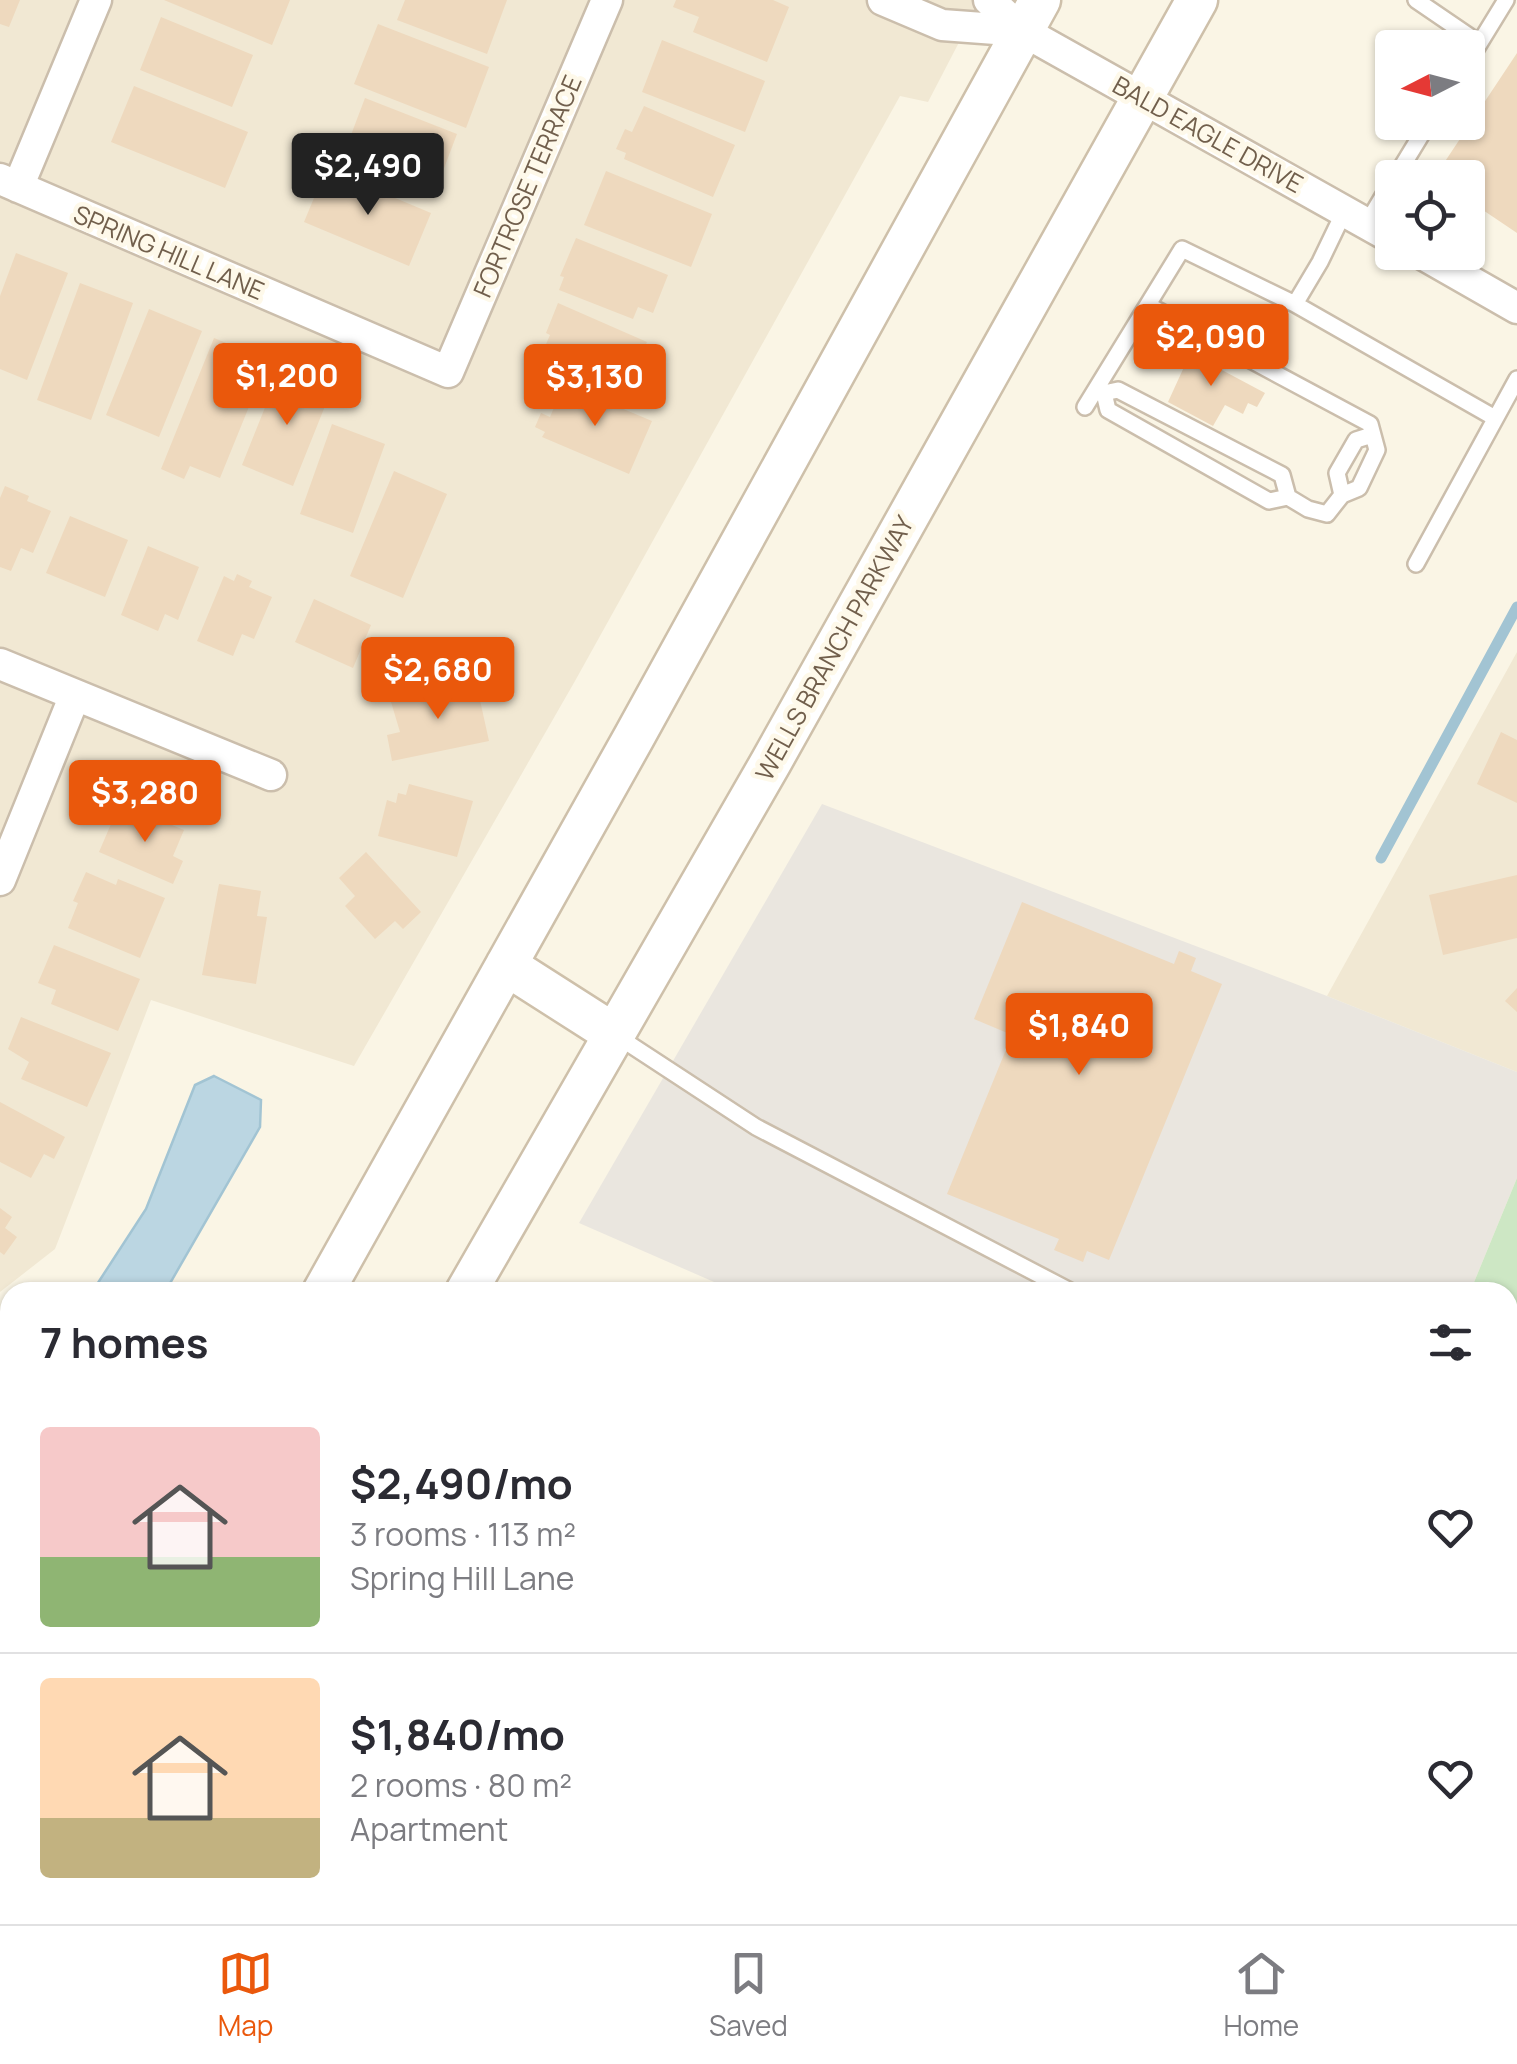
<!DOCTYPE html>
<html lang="en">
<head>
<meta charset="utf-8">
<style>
  body { margin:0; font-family:Manrope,sans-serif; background:#f2f2f3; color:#2b2b33; height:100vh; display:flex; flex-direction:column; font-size:38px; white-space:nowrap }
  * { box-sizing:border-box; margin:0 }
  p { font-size:32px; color:#7c7c81 }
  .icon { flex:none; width:55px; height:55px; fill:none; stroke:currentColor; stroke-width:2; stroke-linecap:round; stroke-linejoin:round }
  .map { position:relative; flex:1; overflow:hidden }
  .panel { position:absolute; left:0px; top:1282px; width:1518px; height:642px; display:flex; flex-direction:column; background:#fff; border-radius:30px 30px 0 0; box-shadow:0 2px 8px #0004 }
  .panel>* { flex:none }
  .needle { width:65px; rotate:264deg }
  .fabs { position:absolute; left:1375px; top:30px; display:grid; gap:20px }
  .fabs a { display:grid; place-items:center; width:110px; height:110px; border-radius:10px; background:#fff; box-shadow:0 2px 8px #0004; font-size:50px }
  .price { position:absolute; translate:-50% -85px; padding:0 22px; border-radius:10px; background:#ea580c; color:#fff; font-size:32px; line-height:65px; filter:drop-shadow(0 2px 5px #0008) }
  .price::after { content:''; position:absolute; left:50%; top:60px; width:30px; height:22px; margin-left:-15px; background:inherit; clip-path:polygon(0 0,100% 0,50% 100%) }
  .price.active { background:#222; color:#fff }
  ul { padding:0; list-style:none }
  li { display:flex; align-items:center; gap:30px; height:250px; padding:0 40px }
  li+li { border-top:2px solid #e1e1e2 }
  li span { display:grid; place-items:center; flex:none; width:280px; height:200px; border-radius:10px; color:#555 }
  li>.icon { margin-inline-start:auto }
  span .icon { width:120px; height:120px; fill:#fffc; stroke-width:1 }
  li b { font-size:42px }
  h2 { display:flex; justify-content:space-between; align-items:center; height:120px; padding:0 40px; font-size:42px }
  .menu { display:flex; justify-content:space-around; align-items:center; height:140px; border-top:2px solid #e1e1e2; background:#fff; font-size:28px; color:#7c7c81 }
  .menu a { display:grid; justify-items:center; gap:5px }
  .menu .active { color:#ea580c }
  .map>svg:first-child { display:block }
  .residential { fill:#f1e8d3 }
  .industrial { fill:#eae6df }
  .green { fill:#cde7c4 }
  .water { fill:#bbd6e2; stroke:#a2c4d3; stroke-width:2.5 }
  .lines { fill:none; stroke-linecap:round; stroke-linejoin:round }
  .stream { stroke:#a2c4d3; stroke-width:11 }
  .building { fill:#eed9be }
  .service-casing { stroke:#cbbeac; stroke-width:20 }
  .minor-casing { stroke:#cbbeac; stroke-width:35 }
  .secondary-casing { stroke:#cec0aa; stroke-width:45 }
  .path { stroke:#d2bca2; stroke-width:6; stroke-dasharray:2.5 8; stroke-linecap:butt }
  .service { stroke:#fff; stroke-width:15 }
  .minor { stroke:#fff; stroke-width:30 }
  .secondary { stroke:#fff; stroke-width:40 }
  .labels { text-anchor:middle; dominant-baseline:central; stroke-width:9; stroke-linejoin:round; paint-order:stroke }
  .street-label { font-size:25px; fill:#715f4c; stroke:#fef9ea }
</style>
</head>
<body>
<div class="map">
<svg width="1517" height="1924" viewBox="0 0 1517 1924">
  <rect width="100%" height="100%" fill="#faf5e5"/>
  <path class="residential" d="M 0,0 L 981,0 L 928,102 L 900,96 L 575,681 L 354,1066 L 151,1000 L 55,1249 L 0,1292 Z
    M 1517,652 L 1517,1072 L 1327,996 Z"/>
  <path class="industrial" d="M 822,804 L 1327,996 L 1517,1072 L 1517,1178 L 1470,1292 L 737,1292 L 579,1223 Z"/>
  <path class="green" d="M 1517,1178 L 1517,1924 L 854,1924 L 876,1915 L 1508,1915 L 1508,1292 L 1470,1292 Z"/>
  <path class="water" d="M 214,1076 L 261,1100 L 260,1127 L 165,1292 L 92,1292 L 146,1209 L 195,1085 Z
    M 10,1373 L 10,1506 L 0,1502 L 0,1381 Z
    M 1020,1915 L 1179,1915 L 1177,1924 L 1007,1924 Z"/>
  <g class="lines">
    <path class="stream" d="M 1381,858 L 1517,607
      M 1508,1714 L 1517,1708"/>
  </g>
  <path class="building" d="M 0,0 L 20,0 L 9,27 L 0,24 Z
    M 164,0 L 290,0 L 272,45 Z
    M 405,0 L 507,0 L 487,54 L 397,20 Z
    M 676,0 L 773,0 L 789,7 L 767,62 L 693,32 L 699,17 L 673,7 Z
    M 161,17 L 253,55 L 232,107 L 140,70 Z
    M 378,24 L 489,67 L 466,128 L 354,84 Z
    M 662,40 L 765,81 L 745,132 L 642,92 Z
    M 1517,53 L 1517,233 L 1468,200 L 1468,178 L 1434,178 Z
    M 134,86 L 248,132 L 225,188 L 111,142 Z
    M 365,98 L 457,134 L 435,192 L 343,156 Z
    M 644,106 L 735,145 L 713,197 L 624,159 L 626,153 L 616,149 L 625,129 L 632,132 Z
    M 326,169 L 431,213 L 409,266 L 304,222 Z
    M 606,171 L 712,214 L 691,267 L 584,225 Z
    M 576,238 L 668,275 L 653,313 L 638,307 L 633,319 L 559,290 L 564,277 L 560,276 Z
    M 16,253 L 68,273 L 27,380 L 0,369 L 0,296 Z
    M 80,283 L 133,303 L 91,420 L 37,400 Z
    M 558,303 L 647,342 L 624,395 L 540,358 L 550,335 L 546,333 Z
    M 149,309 L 202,331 L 159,437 L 106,415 Z
    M 214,338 L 268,360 L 220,478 L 190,466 L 184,479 L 161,469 Z
    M 1195,343 L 1210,352 L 1205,361 L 1265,393 L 1257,407 L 1248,403 L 1243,414 L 1225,405 L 1213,426 L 1168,402 Z
    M 280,370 L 331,391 L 293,486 L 242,465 Z
    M 564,384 L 652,421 L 629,474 L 542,437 L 545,432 L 535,427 L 541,413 L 550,417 Z
    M 332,424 L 385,444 L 353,533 L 300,514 Z
    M 394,471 L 447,494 L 403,598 L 350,576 Z
    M 5,486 L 29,496 L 27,501 L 51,511 L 33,553 L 21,548 L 11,571 L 0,567 L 0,498 Z
    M 70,516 L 128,540 L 105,597 L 46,573 Z
    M 148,546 L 199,567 L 178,620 L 165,614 L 158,631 L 121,615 Z
    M 237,574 L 252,581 L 249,587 L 272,597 L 254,639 L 242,634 L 233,656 L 197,641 L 224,576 L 234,581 Z
    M 314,599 L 371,625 L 353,668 L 295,642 Z
    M 476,682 L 489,741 L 392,761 L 387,735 L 400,732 L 391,702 Z
    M 1501,732 L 1517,740 L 1517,803 L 1477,784 Z
    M 409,784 L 473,801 L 457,857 L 378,836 L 387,800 L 396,803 L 398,793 L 406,795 Z
    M 136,810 L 184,830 L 173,856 L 183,861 L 173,884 L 99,852 L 114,817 L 129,824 Z
    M 366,852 L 421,912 L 403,929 L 395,921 L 375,939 L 345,906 L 355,896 L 339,878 Z
    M 86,872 L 116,885 L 118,879 L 165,898 L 140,958 L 68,928 L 78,903 L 73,901 Z
    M 1517,875 L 1517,938 L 1443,955 L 1429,895 Z
    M 219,884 L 261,891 L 257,916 L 267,917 L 256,984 L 202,975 Z
    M 1022,902 L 1174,964 L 1179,951 L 1196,958 L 1191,971 L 1222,984 L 1109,1260 L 1087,1251 L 1083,1262 L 1054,1250 L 1059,1239 L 947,1194 L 1012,1035 L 974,1019 Z
    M 54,945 L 140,979 L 118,1031 L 51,1004 L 56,990 L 38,983 Z
    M 1517,988 L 1517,1012 L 1505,1001 Z
    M 21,1017 L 111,1053 L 87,1107 L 21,1079 L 29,1062 L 8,1049 Z
    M 0,1102 L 65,1137 L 54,1159 L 44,1154 L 31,1178 L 0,1162 Z
    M 0,1208 L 12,1217 L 5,1228 L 17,1237 L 4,1255 L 0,1252 Z"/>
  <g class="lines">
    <defs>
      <path id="service" d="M 1416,0 L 1479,43
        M 1468,62 L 1506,0
        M 1395,178 L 1429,122
        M 1367,223 L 1392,181
        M 1295,304 L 1320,262 L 1345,210
        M 1099,390 L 1104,393 L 1118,390 L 1282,475 L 1288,497
        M 1104,393 L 1108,410 L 1269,501 L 1288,497 L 1308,509 L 1327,514 L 1342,495 L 1359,488 L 1377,450 L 1370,424 L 1148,305
        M 1085,407 L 1182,249 L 1295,304 L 1495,418
        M 1342,495 L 1337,473 L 1356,440 L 1372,435
        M 1416,564 L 1517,379
        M 614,1034 L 756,1127 L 1072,1292"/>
      <path id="minor" d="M 883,0 L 942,25 L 1023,31
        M 989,0 L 1023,31 L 1392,238
        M 0,179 L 448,372 L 607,0
        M 18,187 L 96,0
        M 1419,252 L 1517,308
        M 0,664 L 271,775
        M 0,880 L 75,695"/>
      <path id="secondary" d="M 506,965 L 614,1034
        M 323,1292 L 634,737 L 1040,0
        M 466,1292 L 771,762 L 1197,0
        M 0,1869 L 10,1851
        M 103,1924 L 108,1915"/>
    </defs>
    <use href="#service" class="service-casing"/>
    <use href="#minor" class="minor-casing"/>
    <use href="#secondary" class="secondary-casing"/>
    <path class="path" d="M 46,1915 L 63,1924"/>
    <use href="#service" class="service"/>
    <use href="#minor" class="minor"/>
    <use href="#secondary" class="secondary"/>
  </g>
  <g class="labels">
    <g class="street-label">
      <text transform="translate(1208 134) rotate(29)">BALD EAGLE DRIVE</text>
      <text transform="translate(527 186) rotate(-67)">FORTROSE TERRACE</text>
      <text transform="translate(169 252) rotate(23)">SPRING HILL LANE</text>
      <text transform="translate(834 648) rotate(-61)">WELLS BRANCH PARKWAY</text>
    </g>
  </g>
</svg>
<div class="fabs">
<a><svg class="needle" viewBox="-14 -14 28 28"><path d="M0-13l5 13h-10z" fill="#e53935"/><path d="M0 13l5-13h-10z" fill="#7c7c81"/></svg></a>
<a><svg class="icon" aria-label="locate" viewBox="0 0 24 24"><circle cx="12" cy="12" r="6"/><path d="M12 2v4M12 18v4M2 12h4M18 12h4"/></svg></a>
</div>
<b class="price active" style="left:368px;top:218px">$2,490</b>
<b class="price" style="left:1211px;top:389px">$2,090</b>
<b class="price" style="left:287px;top:428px">$1,200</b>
<b class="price" style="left:595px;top:429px">$3,130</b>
<b class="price" style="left:438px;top:722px">$2,680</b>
<b class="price" style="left:145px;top:845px">$3,280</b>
<b class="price" style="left:1079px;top:1078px">$1,840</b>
<section class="panel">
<h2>7 homes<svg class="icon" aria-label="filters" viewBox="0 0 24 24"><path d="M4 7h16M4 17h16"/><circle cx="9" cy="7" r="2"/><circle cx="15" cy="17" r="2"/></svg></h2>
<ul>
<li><span style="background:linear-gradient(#f6c9c9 65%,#8fb573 0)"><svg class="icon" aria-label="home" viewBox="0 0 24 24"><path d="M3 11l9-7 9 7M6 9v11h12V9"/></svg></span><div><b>$2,490/mo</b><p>3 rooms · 113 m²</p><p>Spring Hill Lane</p></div><svg class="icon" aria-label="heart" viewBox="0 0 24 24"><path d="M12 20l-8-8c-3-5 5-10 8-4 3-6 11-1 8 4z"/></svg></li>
<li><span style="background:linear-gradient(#ffd9b3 70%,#c2b280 0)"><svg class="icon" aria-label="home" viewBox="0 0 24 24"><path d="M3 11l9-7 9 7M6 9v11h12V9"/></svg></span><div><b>$1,840/mo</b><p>2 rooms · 80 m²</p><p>Apartment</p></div><svg class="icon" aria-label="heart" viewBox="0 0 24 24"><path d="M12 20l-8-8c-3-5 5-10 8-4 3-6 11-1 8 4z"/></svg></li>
</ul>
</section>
</div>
<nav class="menu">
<a class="active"><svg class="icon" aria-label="map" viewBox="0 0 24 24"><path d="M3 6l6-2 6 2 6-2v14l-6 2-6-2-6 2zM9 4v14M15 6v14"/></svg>Map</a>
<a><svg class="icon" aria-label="saved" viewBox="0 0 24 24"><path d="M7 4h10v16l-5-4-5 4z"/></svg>Saved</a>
<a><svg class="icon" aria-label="home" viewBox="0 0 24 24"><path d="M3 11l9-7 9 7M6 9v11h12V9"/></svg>Home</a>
</nav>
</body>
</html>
